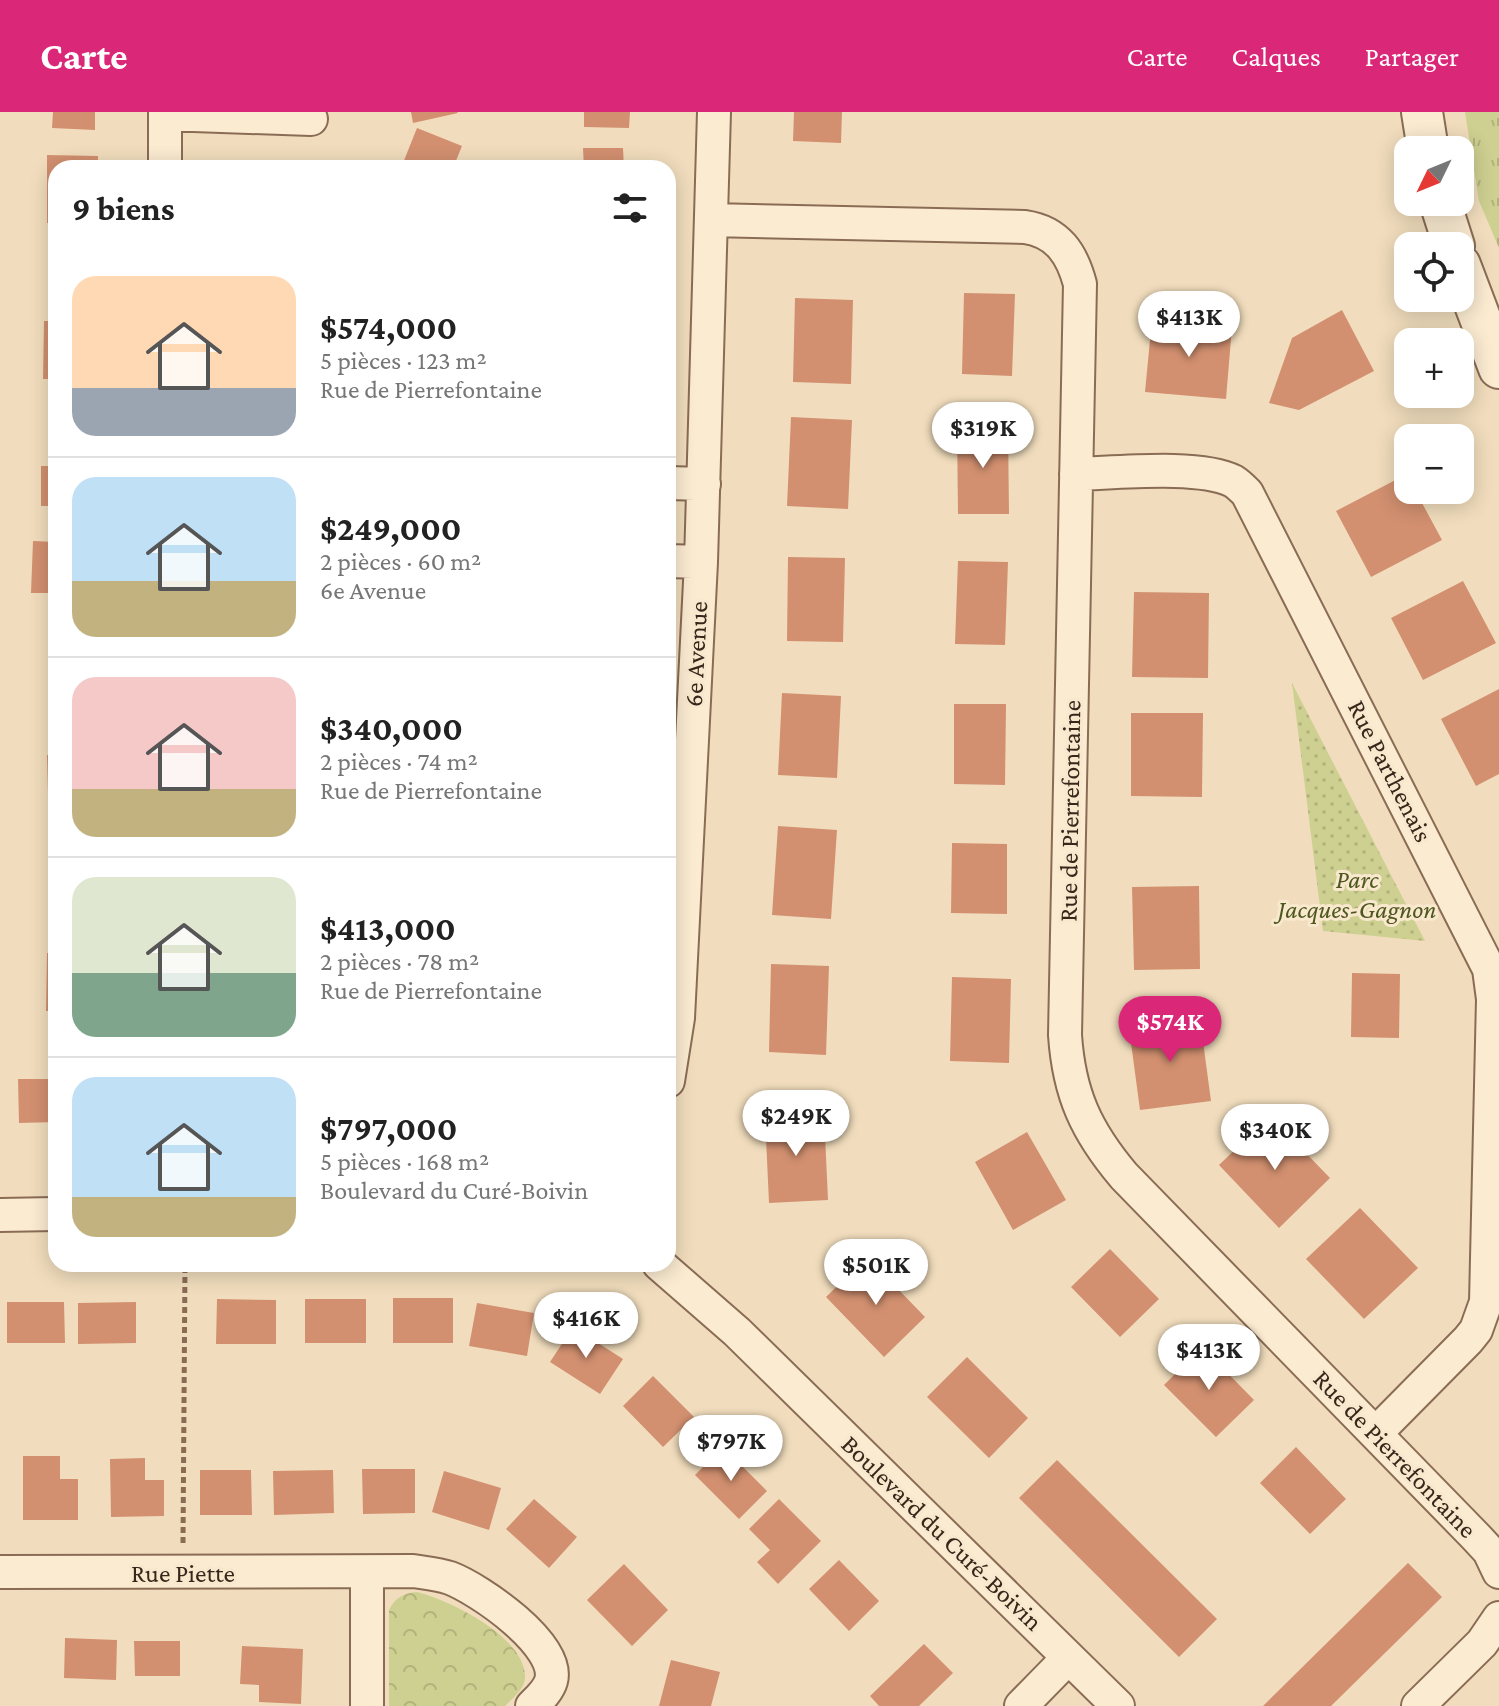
<!DOCTYPE html>
<html lang="fr">
<head>
<meta charset="utf-8">
<style>
  body { margin:0; font-family:"Crimson Pro",serif; background:#f6f6f6; color:#222; height:100vh; display:flex; flex-direction:column; font-size:30px; white-space:nowrap }
  * { box-sizing:border-box; margin:0 }
  p { font-size:26px; color:#767676 }
  .icon { flex:none; width:44px; height:44px; fill:none; stroke:currentColor; stroke-width:2; stroke-linecap:round; stroke-linejoin:round }
  .map { position:relative; flex:1; overflow:hidden }
  .panel { position:absolute; left:48px; top:48px; width:628px; height:1112px; display:flex; flex-direction:column; background:#fff; border-radius:24px; box-shadow:0 4px 20px #0003 }
  .panel>* { flex:none }
  .needle { width:52px; rotate:227deg }
  .tools { position:absolute; left:1394px; top:24px; display:grid; gap:16px }
  .tools a { display:grid; place-items:center; width:80px; height:80px; border-radius:16px; background:#fff; box-shadow:0 4px 20px #0003; font-size:40px }
  .price { position:absolute; translate:-50% -68px; padding:0 18px; border-radius:28px; background:#fff; color:#222; font-size:26px; line-height:52px; filter:drop-shadow(0 2px 4px #0008) }
  .price::after { content:''; position:absolute; left:50%; top:48px; width:24px; height:18px; margin-left:-12px; background:inherit; clip-path:polygon(0 0,100% 0,50% 100%) }
  .price.current { background:#db2777; color:#fff }
  ul { padding:0; list-style:none }
  li { display:flex; align-items:center; gap:24px; height:200px; padding:0 24px }
  li+li { border-top:2px solid #e0e0e0 }
  li span { display:grid; place-items:center; flex:none; width:224px; height:160px; border-radius:24px; color:#555 }
  li>.icon { margin-inline-start:auto }
  span .icon { width:96px; height:96px; fill:#fffc; stroke-width:1 }
  li b { font-size:34px }
  h2 { display:flex; justify-content:space-between; align-items:center; height:96px; padding:0 24px; font-size:34px }
  header { display:flex; align-items:center; gap:48px; box-sizing:border-box; height:112px; padding:0 40px; background:#db2777; color:#fff }
  header strong { font-size:38px }
  nav { display:flex; gap:44px; margin-inline-start:auto; font-size:28px }
  .map>svg:first-child { display:block }
  .grass { fill:url(#grass-tufts) }
  .forest { fill:url(#forest-crowns) }
  .park { fill:url(#park-dots) }
  .building { fill:#d29070 }
  .lines { fill:none; stroke-linecap:round; stroke-linejoin:round }
  .minor-casing { stroke:#8a6c55; stroke-width:36 }
  .tertiary-casing { stroke:#8a6c55; stroke-width:44 }
  .path { stroke:#8a6c55; stroke-width:5; stroke-dasharray:6 4; stroke-linecap:butt }
  .minor { stroke:#fbebd1; stroke-width:32 }
  .tertiary { stroke:#fbebd1; stroke-width:40 }
  .labels { text-anchor:middle; dominant-baseline:central; stroke-width:6; stroke-linejoin:round; paint-order:stroke }
  .street-label { font-size:26px; fill:#38261b; stroke:#f8e8cd }
  .park-label { font-size:26px; font-style:italic; fill:#4e5720; stroke:#f8e8cd }
</style>
</head>
<body>
<header>
<strong>Carte</strong>
<nav><a>Carte</a><a>Calques</a><a>Partager</a></nav>
</header>
<div class="map">
<svg width="1499" height="1594" viewBox="0 0 1499 1594">
  <defs>
    <pattern id="grass-tufts" width="24" height="20" patternUnits="userSpaceOnUse" patternTransform="scale(2)"><rect width="24" height="20" fill="#ced091"/><path d="M3 7l-1-3M5 7V3M7 7l1-3M15 17l-1-3M17 17v-4M19 17l1-3" fill="none" stroke="#b2b27c"/></pattern>
    <pattern id="forest-crowns" width="20" height="18" patternUnits="userSpaceOnUse" patternTransform="scale(2)"><rect width="20" height="18" fill="#ced091"/><path d="M2 6a3 3 0 1 1 6 0M12 15a3 3 0 1 1 6 0" fill="none" stroke="#b2b27c"/></pattern>
    <pattern id="park-dots" width="8" height="8" patternUnits="userSpaceOnUse" patternTransform="scale(2)"><rect width="8" height="8" fill="#ced091"/><path d="M2 2h.1M6 6h.1" fill="none" stroke="#b2b27c" stroke-width="1.8" stroke-linecap="round"/></pattern>
  </defs>
  <rect width="100%" height="100%" fill="#f1ddbd"/>
  <path class="grass" d="M 1465,0 L 1499,0 L 1499,136 L 1479,89 Z"/>
  <path class="forest" d="M 417,1480 C 449,1488 524,1524 525,1564 C 526,1576 513,1586 505,1594 L 389,1594 L 389,1498 C 395,1486 403,1481 417,1480 Z"/>
  <path class="park" d="M 1292,571 L 1425,829 L 1323,819 Z"/>
  <path class="building" d="M 53,0 L 95,0 L 95,18 L 52,16 Z
    M 411,0 L 457,0 L 458,1 L 413,11 Z
    M 584,0 L 630,0 L 629,16 L 584,15 Z
    M 794,0 L 842,0 L 841,31 L 793,29 Z
    M 417,16 L 462,34 L 453,56 L 401,56 Z
    M 583,36 L 623,36 L 624,56 L 584,56 Z
    M 47,43 L 98,44 L 98,56 L 56,56 L 56,111 L 47,111 Z
    M 51,131 L 56,131 L 56,175 L 51,175 Z
    M 964,181 L 1015,182 L 1012,264 L 962,262 Z
    M 795,186 L 853,188 L 851,272 L 793,270 Z
    M 1342,198 L 1374,259 L 1299,298 L 1269,291 L 1292,226 Z
    M 1152,207 L 1232,215 L 1226,287 L 1145,280 Z
    M 44,209 L 56,209 L 56,267 L 43,267 Z
    M 51,299 L 56,299 L 56,394 L 41,394 L 41,354 L 52,354 Z
    M 791,305 L 852,308 L 848,397 L 787,394 Z
    M 957,314 L 1008,314 L 1009,402 L 958,402 Z
    M 1407,362 L 1408,378 L 1415,378 L 1442,428 L 1371,465 L 1336,399 Z
    M 33,429 L 56,430 L 56,481 L 31,481 Z
    M 788,445 L 845,446 L 843,530 L 787,529 Z
    M 958,449 L 1008,450 L 1005,533 L 955,532 Z
    M 1463,469 L 1496,531 L 1423,568 L 1391,506 Z
    M 1134,480 L 1209,481 L 1208,566 L 1132,565 Z
    M 48,552 L 56,552 L 56,610 L 48,610 Z
    M 1499,577 L 1499,662 L 1476,674 L 1441,607 Z
    M 782,581 L 841,584 L 837,666 L 778,663 Z
    M 954,592 L 1006,592 L 1005,673 L 954,672 Z
    M 1131,601 L 1203,601 L 1202,685 L 1131,684 Z
    M 47,643 L 56,643 L 56,720 L 49,720 Z
    M 778,714 L 837,718 L 831,807 L 772,803 Z
    M 952,731 L 1007,732 L 1007,802 L 951,801 Z
    M 1199,774 L 1200,857 L 1134,858 L 1132,775 Z
    M 47,841 L 56,841 L 56,899 L 46,899 Z
    M 771,852 L 829,854 L 826,943 L 769,940 Z
    M 1352,861 L 1400,862 L 1399,926 L 1351,925 Z
    M 952,865 L 1011,867 L 1009,951 L 950,949 Z
    M 1200,907 L 1211,989 L 1140,998 L 1129,916 Z
    M 18,967 L 56,967 L 56,1010 L 19,1011 Z
    M 824,1002 L 828,1088 L 769,1091 L 765,1004 Z
    M 1270,1004 L 1330,1066 L 1279,1116 L 1219,1053 Z
    M 1027,1020 L 1066,1088 L 1013,1118 L 975,1050 Z
    M 1360,1096 L 1418,1156 L 1364,1207 L 1306,1147 Z
    M 1110,1137 L 1159,1187 L 1120,1225 L 1071,1175 Z
    M 867,1145 L 925,1205 L 884,1245 L 826,1185 Z
    M 393,1186 L 453,1186 L 453,1231 L 393,1231 Z
    M 217,1187 L 276,1188 L 276,1232 L 216,1232 Z
    M 305,1187 L 366,1187 L 366,1231 L 305,1231 Z
    M 7,1190 L 64,1190 L 65,1231 L 7,1231 Z
    M 136,1190 L 136,1231 L 78,1232 L 78,1191 Z
    M 477,1191 L 534,1201 L 527,1244 L 469,1234 Z
    M 573,1215 L 623,1247 L 600,1282 L 550,1250 Z
    M 1202,1235 L 1254,1288 L 1216,1325 L 1164,1273 Z
    M 967,1245 L 1028,1306 L 989,1346 L 927,1285 Z
    M 653,1264 L 694,1305 L 663,1335 L 623,1294 Z
    M 723,1335 L 767,1379 L 739,1407 L 695,1363 Z
    M 1296,1335 L 1346,1387 L 1310,1422 L 1260,1371 Z
    M 23,1344 L 60,1344 L 60,1367 L 78,1367 L 78,1408 L 23,1408 Z
    M 145,1346 L 145,1368 L 164,1368 L 164,1404 L 111,1405 L 110,1347 Z
    M 1057,1348 L 1217,1507 L 1179,1545 L 1019,1386 Z
    M 362,1357 L 415,1357 L 415,1401 L 363,1402 Z
    M 200,1358 L 251,1358 L 252,1403 L 200,1403 Z
    M 333,1358 L 334,1401 L 274,1403 L 273,1359 Z
    M 444,1359 L 501,1376 L 489,1418 L 432,1400 Z
    M 534,1387 L 577,1425 L 549,1456 L 506,1417 Z
    M 779,1387 L 821,1429 L 778,1472 L 757,1450 L 770,1438 L 749,1417 Z
    M 839,1448 L 879,1489 L 849,1519 L 809,1477 Z
    M 1408,1451 L 1442,1485 L 1331,1594 L 1263,1594 Z
    M 624,1452 L 668,1498 L 632,1534 L 587,1488 Z
    M 65,1526 L 117,1528 L 116,1568 L 64,1566 Z
    M 134,1529 L 180,1529 L 180,1564 L 135,1564 Z
    M 924,1532 L 953,1561 L 919,1594 L 879,1594 L 870,1584 Z
    M 242,1534 L 303,1537 L 301,1592 L 259,1590 L 259,1573 L 240,1572 Z
    M 671,1548 L 720,1560 L 711,1594 L 659,1594 Z"/>
  <g class="lines">
    <defs>
      <path id="minor" d="M 165,2 L 311,7
        M 165,56 L 165,0
        M 711,108 L 1025,115 C 1058,120 1072,142 1080,172 L 1065,923 C 1069,982 1086,1019 1124,1064 L 1476,1425 L 1489,1439 L 1499,1460
        M 1076,362 C 1115,361 1200,352 1233,369 C 1238,372 1243,377 1247,381 L 1489,857 L 1493,887 L 1486,1190 L 1476,1218 L 1468,1228 L 1376,1321
        M 668,371 L 704,372
        M 668,449 L 701,450
        M 668,969 L 678,906 L 701,450 L 714,0
        M 0,1103 L 56,1102
        M 659,1152 L 737,1220 L 1118,1594
        M 0,1460 L 413,1459 C 426,1461 438,1462 450,1466 C 479,1477 561,1533 551,1569 C 548,1579 539,1587 532,1594
        M 367,1460 L 367,1594
        M 1021,1594 L 1068,1546
        M 1418,1594 L 1482,1531 L 1499,1506"/>
      <path id="tertiary" d="M 1422,0 L 1428,38
        M 1440,90 L 1454,134
        M 1460,153 L 1499,256"/>
    </defs>
    <use href="#minor" class="minor-casing"/>
    <use href="#tertiary" class="tertiary-casing"/>
    <path class="path" d="M 183,1431 L 185,1152"/>
    <use href="#minor" class="minor"/>
    <use href="#tertiary" class="tertiary"/>
  </g>
  <g class="labels">
    <g class="street-label">
      <text transform="translate(696 542) rotate(-87)">6e Avenue</text>
      <text transform="translate(1390 659) rotate(63)">Rue Parthenais</text>
      <text transform="translate(1070 699) rotate(-89)">Rue de Pierrefontaine</text>
      <text transform="translate(1395 1342) rotate(46)">Rue de Pierrefontaine</text>
      <text transform="translate(942 1421) rotate(44)">Boulevard du Curé-Boivin</text>
      <text x="183" y="1461">Rue Piette</text>
    </g>
    <g class="park-label">
      <text x="1357" y="767">Parc<tspan x="1357" dy="30">Jacques-Gagnon</tspan></text>
    </g>
  </g>
</svg>
<div class="tools">
<a><svg class="needle" viewBox="-14 -14 28 28"><path d="M0-13l5 13h-10z" fill="#e53935"/><path d="M0 13l5-13h-10z" fill="#767676"/></svg></a>
<a><svg class="icon" aria-label="locate" viewBox="0 0 24 24"><circle cx="12" cy="12" r="6"/><path d="M12 2v4M12 18v4M2 12h4M18 12h4"/></svg></a>
<a>+</a>
<a>−</a>
</div>
<b class="price" style="left:1189px;top:247px">$413K</b>
<b class="price" style="left:983px;top:358px">$319K</b>
<b class="price current" style="left:1170px;top:952px">$574K</b>
<b class="price" style="left:796px;top:1046px">$249K</b>
<b class="price" style="left:1275px;top:1060px">$340K</b>
<b class="price" style="left:876px;top:1195px">$501K</b>
<b class="price" style="left:586px;top:1248px">$416K</b>
<b class="price" style="left:1209px;top:1280px">$413K</b>
<b class="price" style="left:731px;top:1371px">$797K</b>
<section class="panel">
<h2>9 biens<svg class="icon" aria-label="filters" viewBox="0 0 24 24"><path d="M4 7h16M4 17h16"/><circle cx="9" cy="7" r="2"/><circle cx="15" cy="17" r="2"/></svg></h2>
<ul>
<li><span style="background:linear-gradient(#ffd9b3 70%,#9aa5b1 0)"><svg class="icon" aria-label="home" viewBox="0 0 24 24"><path d="M3 11l9-7 9 7M6 9v11h12V9"/></svg></span><div><b>$574,000</b><p>5 pièces · 123 m²</p><p>Rue de Pierrefontaine</p></div></li>
<li><span style="background:linear-gradient(#bfe0f5 65%,#c2b280 0)"><svg class="icon" aria-label="home" viewBox="0 0 24 24"><path d="M3 11l9-7 9 7M6 9v11h12V9"/></svg></span><div><b>$249,000</b><p>2 pièces · 60 m²</p><p>6e Avenue</p></div></li>
<li><span style="background:linear-gradient(#f6c9c9 70%,#c2b280 0)"><svg class="icon" aria-label="home" viewBox="0 0 24 24"><path d="M3 11l9-7 9 7M6 9v11h12V9"/></svg></span><div><b>$340,000</b><p>2 pièces · 74 m²</p><p>Rue de Pierrefontaine</p></div></li>
<li><span style="background:linear-gradient(#dfe7d0 60%,#7fa58c 0)"><svg class="icon" aria-label="home" viewBox="0 0 24 24"><path d="M3 11l9-7 9 7M6 9v11h12V9"/></svg></span><div><b>$413,000</b><p>2 pièces · 78 m²</p><p>Rue de Pierrefontaine</p></div></li>
<li><span style="background:linear-gradient(#bfe0f5 75%,#c2b280 0)"><svg class="icon" aria-label="home" viewBox="0 0 24 24"><path d="M3 11l9-7 9 7M6 9v11h12V9"/></svg></span><div><b>$797,000</b><p>5 pièces · 168 m²</p><p>Boulevard du Curé-Boivin</p></div></li>
</ul>
</section>
</div>
</body>
</html>
